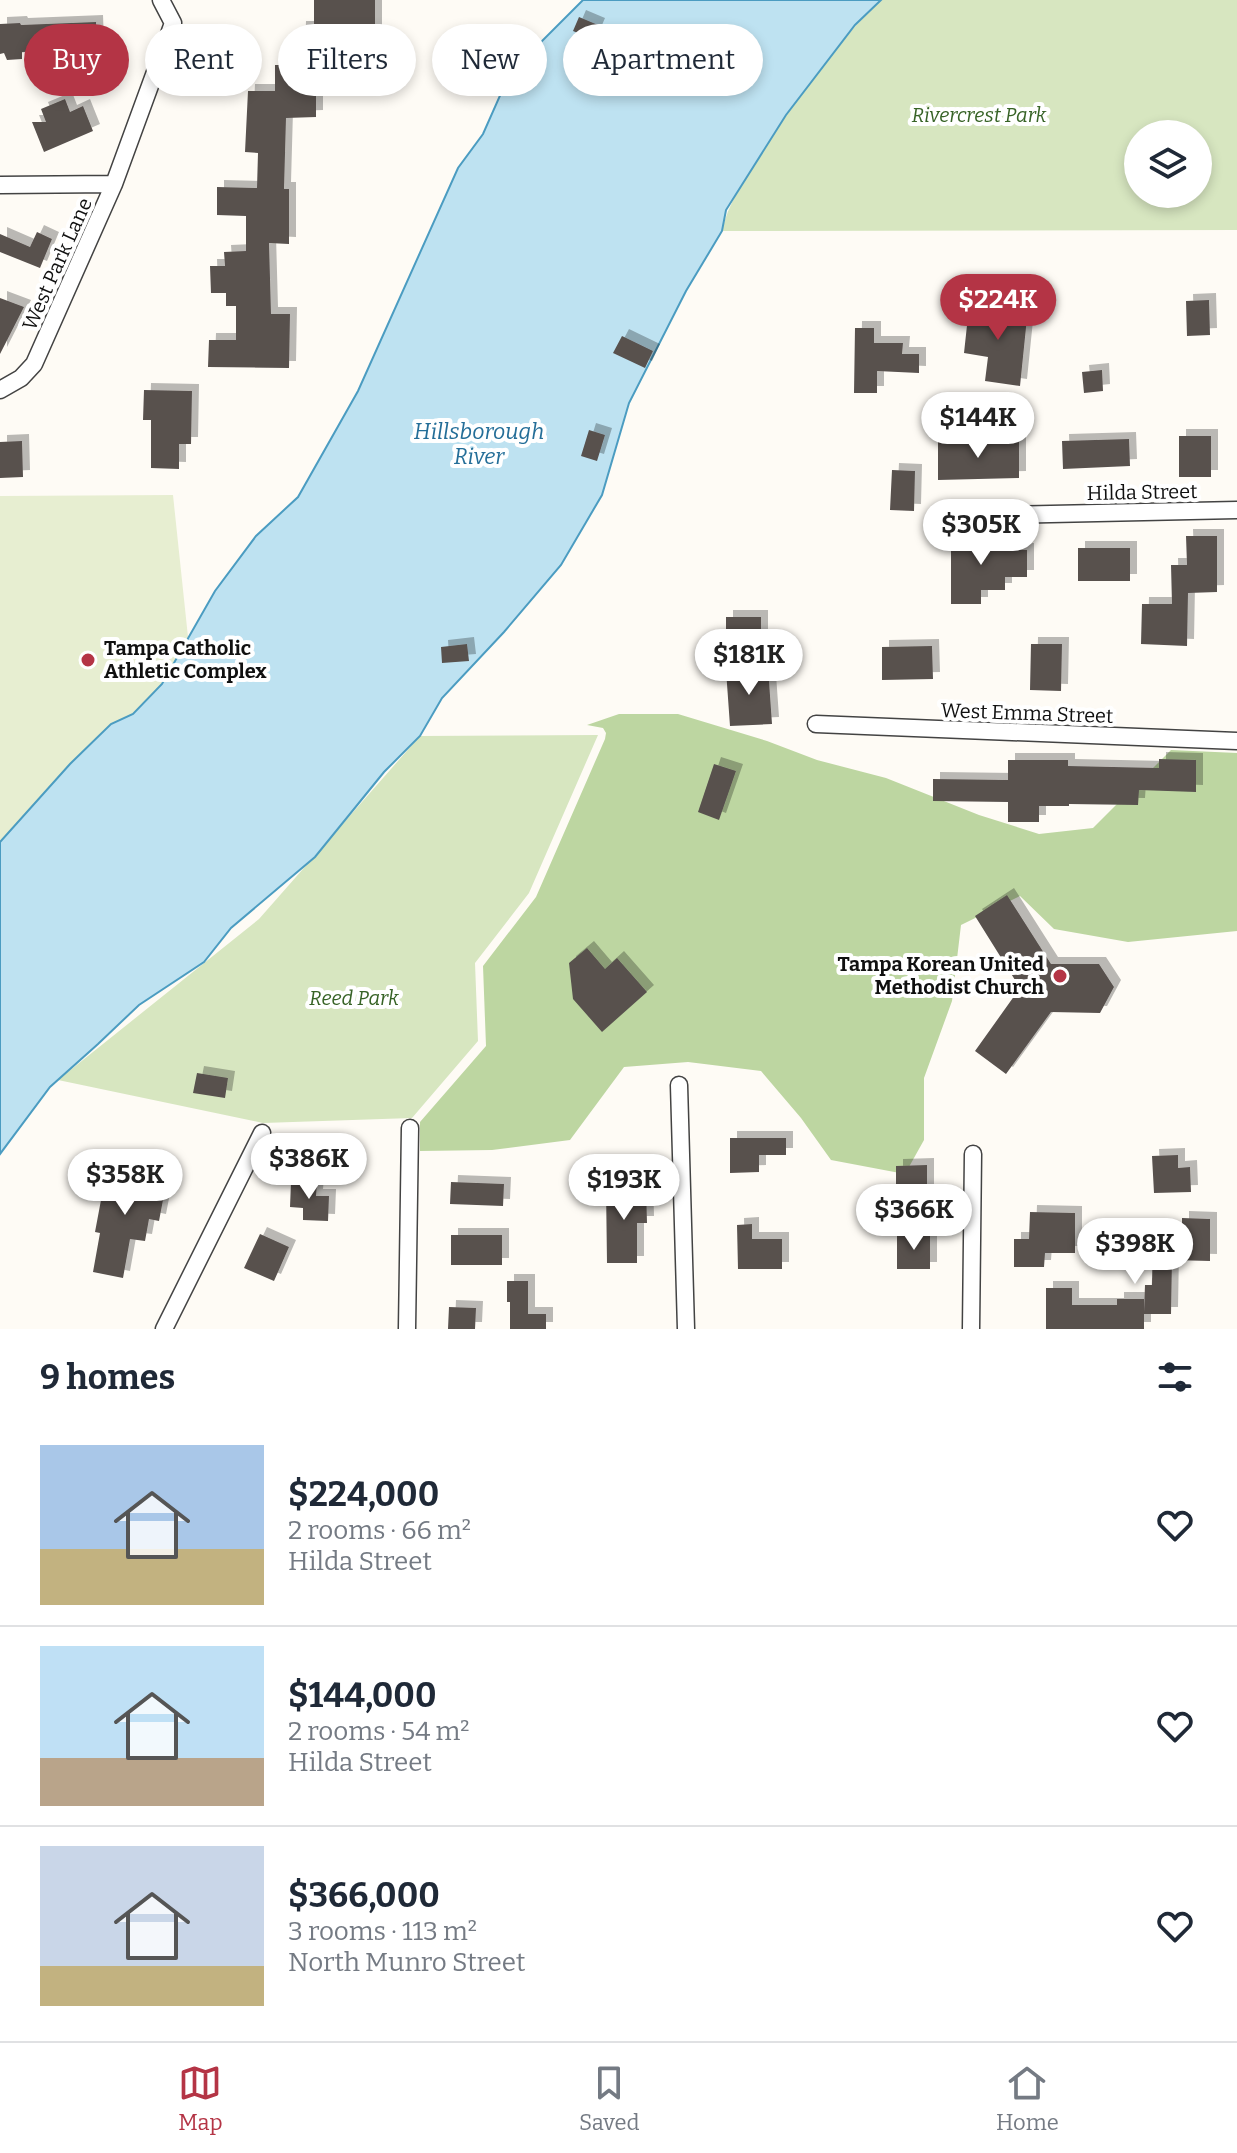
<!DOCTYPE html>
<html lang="en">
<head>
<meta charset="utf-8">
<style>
  body { margin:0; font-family:Bitter,serif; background:#f6f6f7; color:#1f2937; height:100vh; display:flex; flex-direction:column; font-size:30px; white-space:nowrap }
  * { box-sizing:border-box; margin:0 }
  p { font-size:26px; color:#747a83 }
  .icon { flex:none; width:44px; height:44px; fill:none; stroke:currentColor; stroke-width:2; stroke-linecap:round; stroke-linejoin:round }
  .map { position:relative; height:1329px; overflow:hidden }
  .sheet { display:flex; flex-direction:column; background:#fff; flex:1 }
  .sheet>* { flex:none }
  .hud { position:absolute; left:24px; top:24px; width:800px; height:72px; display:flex; gap:16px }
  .buttons { position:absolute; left:1124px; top:120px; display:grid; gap:16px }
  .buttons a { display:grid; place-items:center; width:88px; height:88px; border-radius:50%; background:#fff; box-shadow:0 4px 12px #0003; font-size:40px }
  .price { position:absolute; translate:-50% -68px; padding:0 18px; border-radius:28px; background:#fff; color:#222; font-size:26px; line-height:52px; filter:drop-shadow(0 2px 4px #0008) }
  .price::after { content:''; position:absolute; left:50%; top:48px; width:24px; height:18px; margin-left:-12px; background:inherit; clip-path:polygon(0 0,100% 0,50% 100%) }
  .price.selected { background:#b43445; color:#fff }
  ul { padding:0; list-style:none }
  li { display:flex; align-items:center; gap:24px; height:200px; padding:0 40px }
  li+li { border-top:2px solid #e0e1e3 }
  li span { display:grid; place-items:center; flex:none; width:224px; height:160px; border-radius:0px; color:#555 }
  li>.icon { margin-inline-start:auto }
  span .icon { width:96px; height:96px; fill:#fffc; stroke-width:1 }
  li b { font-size:34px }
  h2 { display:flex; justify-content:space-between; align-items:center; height:96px; padding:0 40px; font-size:34px }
  .pill { padding:0 28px; border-radius:36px; background:#fff; box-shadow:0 4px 12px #0003; font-size:28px; line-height:72px }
  .pill.selected { background:#b43445; color:#fff }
  .tab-bar { display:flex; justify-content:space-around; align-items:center; height:112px; border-top:2px solid #e0e1e3; background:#fff; font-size:22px; color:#747a83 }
  .tab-bar a { display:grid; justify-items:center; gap:4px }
  .tab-bar .selected { color:#b43445 }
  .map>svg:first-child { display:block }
  .green { fill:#d7e6c0; fill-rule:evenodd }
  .forest { fill:#bdd6a1 }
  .pitch { fill:#e7eed1 }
  .water { fill:#bee2f1; stroke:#4b9cc1; stroke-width:2 }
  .building { fill:#58514e; filter:url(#shadow) }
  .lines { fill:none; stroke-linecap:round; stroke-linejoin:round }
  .street-casing { stroke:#434343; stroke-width:19 }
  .street { stroke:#fff; stroke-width:16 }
  .poi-dot { fill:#b43445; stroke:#fff; stroke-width:3 }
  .labels { text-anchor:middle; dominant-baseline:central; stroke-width:8; stroke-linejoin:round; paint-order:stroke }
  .park-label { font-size:20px; font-style:italic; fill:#376326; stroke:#fff }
  .street-label { font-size:20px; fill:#101010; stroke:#fff }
  .poi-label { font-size:20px; font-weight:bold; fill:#101010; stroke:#fff; text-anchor:start }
  .water-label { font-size:22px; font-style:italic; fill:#246e98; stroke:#fff }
</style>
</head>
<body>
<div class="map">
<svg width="1237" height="1329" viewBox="0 0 1237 1329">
  <defs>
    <filter id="shadow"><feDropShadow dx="7" dy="-7" stdDeviation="0" flood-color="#0004"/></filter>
  </defs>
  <rect width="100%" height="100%" fill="#fefbf5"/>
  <path class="green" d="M 881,0 L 1237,0 L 1237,230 L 722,231 C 728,203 743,184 757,160 C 793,104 832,47 881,0 ZM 1138,134 L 1198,134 L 1198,194 L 1138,194 Z
    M 598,735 L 529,893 L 475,963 L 478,1041 L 412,1118 L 263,1123 L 58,1080 L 259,919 L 420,736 Z"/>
  <path class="forest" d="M 619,714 L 678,714 L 767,741 L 817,760 L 886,778 L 979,815 L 1039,834 L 1093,828 L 1171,750 L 1237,753 L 1237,931 L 1128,942 L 1054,929 L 1020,896 L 961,925 L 952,1001 L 924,1078 L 924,1140 L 905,1174 L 831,1160 L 801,1118 L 761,1071 L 688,1062 L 624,1067 L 570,1140 L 492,1150 L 420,1151 L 420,1122 L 486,1046 L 483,966 L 536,897 L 605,739 L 606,733 L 603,728 L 587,725 Z"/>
  <path class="pitch" d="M 173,495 L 188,637 L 162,684 L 133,714 L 111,724 L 70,764 L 0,842 L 0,496 Z"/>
  <path class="water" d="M 583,0 L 881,0 L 855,25 L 786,115 L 726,210 L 722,231 L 686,291 L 629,403 L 602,495 L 561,565 L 504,632 L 442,698 L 420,736 L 384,772 L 315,857 L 231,928 L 204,962 L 139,1005 L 98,1044 L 50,1087 L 0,1154 L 0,842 L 70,764 L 111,724 L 133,714 L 162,684 L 215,591 L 256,536 L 298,497 L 358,391 L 458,168 L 483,134 L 510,73 Z"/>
  <path class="building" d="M 314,0 L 375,0 L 375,58 L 298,57 L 299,28 L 314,28 Z
    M 579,17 L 598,25 L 592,39 L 573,31 Z
    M 96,22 L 97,49 L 22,52 L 22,59 L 7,60 L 4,53 L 0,54 L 0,24 L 20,23 L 21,25 Z
    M 275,65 L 307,65 L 307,88 L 316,88 L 316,117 L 286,118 L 284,189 L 289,189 L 289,244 L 269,243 L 271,314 L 290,314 L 289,368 L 208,367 L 209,340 L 236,340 L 236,306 L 226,306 L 226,293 L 211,293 L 210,266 L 225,266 L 224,252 L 246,251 L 246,216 L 217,215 L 217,187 L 257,188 L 258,153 L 245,152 L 248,91 L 275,91 Z
    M 65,99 L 70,112 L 83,106 L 93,131 L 44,152 L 32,122 L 46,122 L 41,109 Z
    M 37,232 L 52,239 L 40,268 L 0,252 L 0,234 L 30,247 Z
    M 0,298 L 24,307 L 0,354 Z
    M 1209,300 L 1210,335 L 1187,336 L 1186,301 Z
    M 1009,306 L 1028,308 L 1020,386 L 985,381 L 988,357 L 964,353 L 969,307 L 1008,312 Z
    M 855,328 L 874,328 L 874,343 L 903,343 L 902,354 L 919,354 L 919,373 L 877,371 L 877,393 L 854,393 Z
    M 622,336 L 653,351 L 645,368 L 613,353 Z
    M 1102,370 L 1103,391 L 1084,393 L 1082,372 Z
    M 144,390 L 192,391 L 191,444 L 179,444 L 179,469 L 151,468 L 151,420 L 143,420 Z
    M 589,430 L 605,435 L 597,461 L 581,456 Z
    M 1179,436 L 1211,436 L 1211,477 L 1179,477 Z
    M 1129,439 L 1130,466 L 1063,469 L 1062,441 Z
    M 1019,440 L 1019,478 L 938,480 L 938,442 Z
    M 22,441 L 23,477 L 0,478 L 0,442 Z
    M 892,470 L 915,471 L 914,511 L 890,510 Z
    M 951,528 L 981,528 L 981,549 L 1027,550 L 1027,577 L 1005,577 L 1005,590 L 981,590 L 981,604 L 951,604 Z
    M 1186,536 L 1217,536 L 1217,592 L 1188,593 L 1187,646 L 1141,644 L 1142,604 L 1172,604 L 1171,565 L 1187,565 Z
    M 1078,548 L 1130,548 L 1130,581 L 1078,581 Z
    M 726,617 L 761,617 L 761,639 L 726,639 Z
    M 467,644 L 469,661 L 442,663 L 441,647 Z
    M 1031,644 L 1062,644 L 1061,691 L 1030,690 Z
    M 932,646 L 933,679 L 882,680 L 882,647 Z
    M 768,667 L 772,724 L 730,726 L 726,670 Z
    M 1159,759 L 1196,760 L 1196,792 L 1139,790 L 1138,805 L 1069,804 L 1069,806 L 1039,806 L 1039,822 L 1008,822 L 1008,802 L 933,801 L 933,779 L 1008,780 L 1008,760 L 1068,760 L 1068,766 L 1159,768 Z
    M 714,764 L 736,771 L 719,820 L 698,812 Z
    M 1007,895 L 1051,964 L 1099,964 L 1114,987 L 1100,1013 L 1051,1012 L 1006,1074 L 975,1051 L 1020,988 L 975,916 Z
    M 587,948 L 605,969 L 617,958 L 647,992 L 602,1032 L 573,999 L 569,963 Z
    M 197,1073 L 228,1078 L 225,1098 L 193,1093 Z
    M 730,1138 L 786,1138 L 786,1155 L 759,1155 L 759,1172 L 730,1173 Z
    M 1178,1155 L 1178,1168 L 1190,1167 L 1191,1192 L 1154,1193 L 1152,1156 Z
    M 927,1165 L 927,1202 L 896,1202 L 896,1166 Z
    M 107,1168 L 167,1179 L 159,1221 L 149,1219 L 145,1241 L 130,1239 L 123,1278 L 93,1272 L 100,1233 L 95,1232 Z
    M 291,1182 L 317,1183 L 316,1196 L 329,1196 L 328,1221 L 303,1220 L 303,1208 L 290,1207 Z
    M 451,1182 L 504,1184 L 503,1206 L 450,1204 Z
    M 646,1186 L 647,1223 L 637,1223 L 637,1263 L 607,1263 L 606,1187 Z
    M 1030,1212 L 1075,1213 L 1075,1253 L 1045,1253 L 1044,1267 L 1014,1267 L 1014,1239 L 1029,1239 Z
    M 1182,1218 L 1210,1219 L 1210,1261 L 1172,1260 L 1171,1314 L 1144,1314 L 1144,1329 L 1046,1329 L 1046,1288 L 1072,1288 L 1072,1305 L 1117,1305 L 1117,1299 L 1144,1299 L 1144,1312 L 1145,1285 L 1152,1285 L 1153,1232 L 1182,1233 Z
    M 752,1224 L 752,1239 L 782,1239 L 782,1269 L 738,1269 L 737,1225 Z
    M 260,1234 L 289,1247 L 274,1281 L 244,1268 Z
    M 897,1234 L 930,1234 L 930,1269 L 897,1269 Z
    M 451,1235 L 502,1235 L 502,1265 L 451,1265 Z
    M 507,1281 L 528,1281 L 528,1314 L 546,1314 L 546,1329 L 510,1329 L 510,1302 L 507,1302 Z
    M 449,1307 L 476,1308 L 475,1329 L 448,1329 Z"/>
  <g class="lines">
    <defs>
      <path id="street" d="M 0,185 L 114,184
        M 0,390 L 21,378 L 34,364 L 114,184 L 173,23 L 161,0
        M 953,516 L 1237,510
        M 816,724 L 1237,741
        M 679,1085 L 686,1329
        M 164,1329 L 262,1133
        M 407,1329 L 410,1128
        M 971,1329 L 973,1154"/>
    </defs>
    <use href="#street" class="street-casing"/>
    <use href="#street" class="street"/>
  </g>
  <g class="poi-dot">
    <circle cx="88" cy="660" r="8"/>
    <circle cx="1060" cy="976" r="8"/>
  </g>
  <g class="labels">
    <g class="park-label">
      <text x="979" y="115">Rivercrest Park</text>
      <text x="354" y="998">Reed Park</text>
    </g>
    <g class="street-label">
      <text transform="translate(57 264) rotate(-66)">West Park Lane</text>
      <text transform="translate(1142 492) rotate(-1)">Hilda Street</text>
      <text transform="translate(1027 713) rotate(2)">West Emma Street</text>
    </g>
    <g class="poi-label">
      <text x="104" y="648">Tampa Catholic<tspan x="104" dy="23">Athletic Complex</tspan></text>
      <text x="1044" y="964" text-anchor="end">Tampa Korean United<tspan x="1044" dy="23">Methodist Church</tspan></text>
    </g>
    <g class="water-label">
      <text x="479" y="431">Hillsborough<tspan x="479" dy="25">River</tspan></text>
    </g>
  </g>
</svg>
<div class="buttons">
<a><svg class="icon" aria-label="layers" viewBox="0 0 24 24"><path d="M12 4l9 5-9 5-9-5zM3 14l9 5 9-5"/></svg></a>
</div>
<b class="price selected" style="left:998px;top:342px">$224K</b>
<b class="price" style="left:978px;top:460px">$144K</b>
<b class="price" style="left:981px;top:567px">$305K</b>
<b class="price" style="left:749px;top:697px">$181K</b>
<b class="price" style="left:309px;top:1201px">$386K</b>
<b class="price" style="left:125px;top:1217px">$358K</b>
<b class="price" style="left:624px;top:1222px">$193K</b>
<b class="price" style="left:914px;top:1252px">$366K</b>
<b class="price" style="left:1135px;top:1286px">$398K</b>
<div class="hud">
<a class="pill selected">Buy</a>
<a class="pill">Rent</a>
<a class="pill">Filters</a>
<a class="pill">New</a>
<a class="pill">Apartment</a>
</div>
</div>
<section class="sheet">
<h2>9 homes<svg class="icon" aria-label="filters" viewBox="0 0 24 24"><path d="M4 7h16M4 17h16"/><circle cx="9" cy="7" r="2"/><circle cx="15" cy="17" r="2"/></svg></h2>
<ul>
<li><span style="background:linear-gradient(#a9c7e8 65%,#c2b280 0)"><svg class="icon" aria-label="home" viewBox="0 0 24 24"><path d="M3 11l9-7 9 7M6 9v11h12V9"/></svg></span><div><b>$224,000</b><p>2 rooms · 66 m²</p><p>Hilda Street</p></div><svg class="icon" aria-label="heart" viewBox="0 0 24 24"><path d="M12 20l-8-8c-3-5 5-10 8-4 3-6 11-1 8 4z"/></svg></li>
<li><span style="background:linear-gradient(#bfe0f5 70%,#b9a48a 0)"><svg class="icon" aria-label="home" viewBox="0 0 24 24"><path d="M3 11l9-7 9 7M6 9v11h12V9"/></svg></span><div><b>$144,000</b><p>2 rooms · 54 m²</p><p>Hilda Street</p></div><svg class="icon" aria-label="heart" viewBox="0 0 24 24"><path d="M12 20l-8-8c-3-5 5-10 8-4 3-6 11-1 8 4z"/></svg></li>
<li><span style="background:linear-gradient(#c9d6e8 75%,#c2b280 0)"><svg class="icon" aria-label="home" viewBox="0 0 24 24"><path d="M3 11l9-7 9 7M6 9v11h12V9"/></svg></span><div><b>$366,000</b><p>3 rooms · 113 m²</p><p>North Munro Street</p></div><svg class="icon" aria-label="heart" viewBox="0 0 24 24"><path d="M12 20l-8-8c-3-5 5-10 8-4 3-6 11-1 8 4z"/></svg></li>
</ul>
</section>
<nav class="tab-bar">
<a class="selected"><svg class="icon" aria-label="map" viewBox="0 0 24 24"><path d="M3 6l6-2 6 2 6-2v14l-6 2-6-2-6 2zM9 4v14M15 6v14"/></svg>Map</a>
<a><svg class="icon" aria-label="saved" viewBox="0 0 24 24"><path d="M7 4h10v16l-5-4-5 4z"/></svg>Saved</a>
<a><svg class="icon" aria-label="home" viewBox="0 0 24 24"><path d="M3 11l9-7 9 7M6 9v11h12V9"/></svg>Home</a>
</nav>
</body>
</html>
